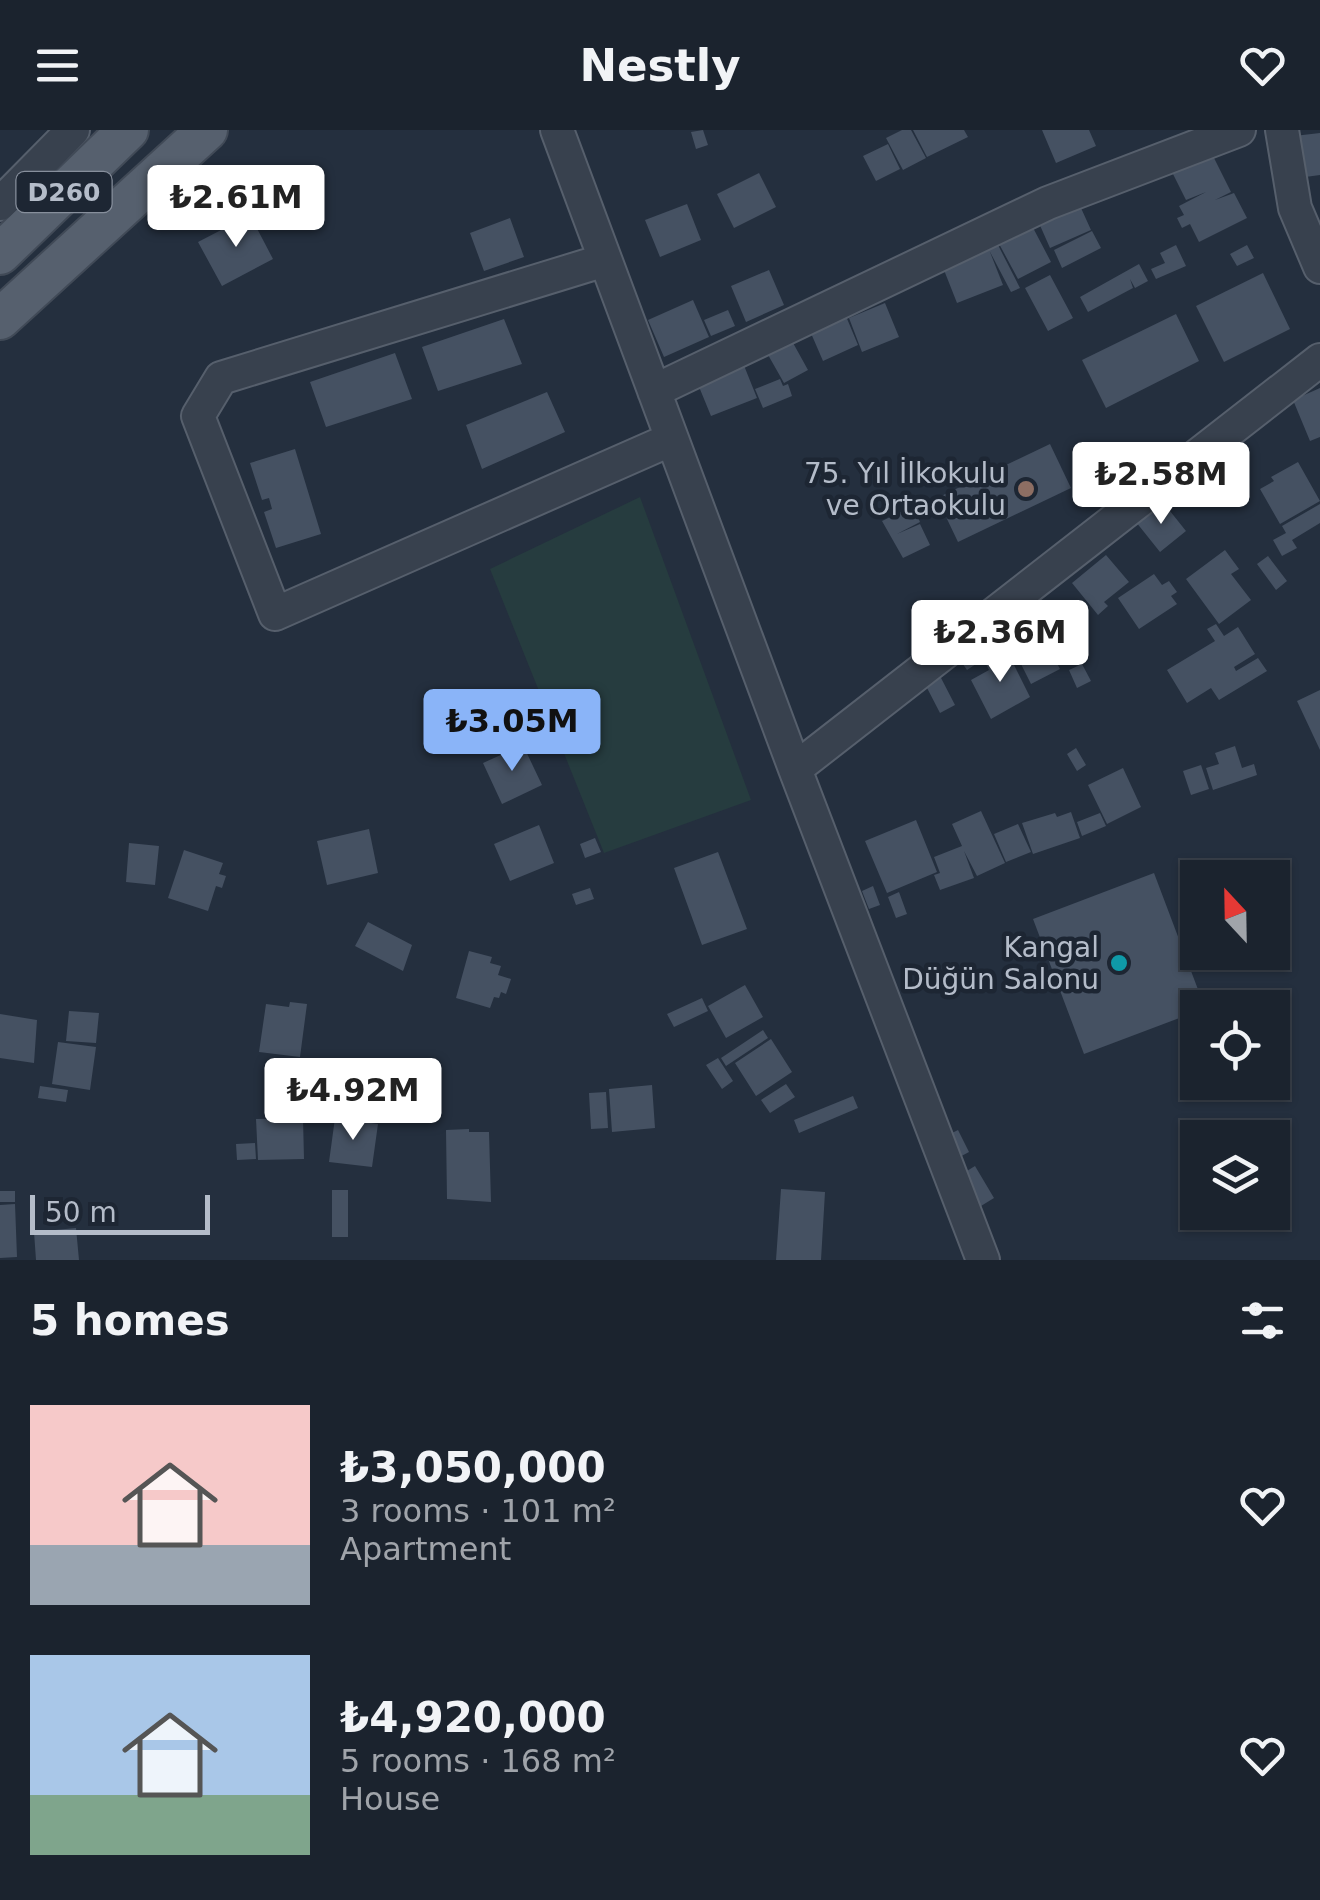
<!DOCTYPE html>
<html lang="en">
<head>
<meta charset="utf-8">
<style>
  body { margin:0; font-family:"DejaVu Sans",sans-serif; background:#282f3a; color:#f1f3f6; height:100vh; display:flex; flex-direction:column; font-size:38px; white-space:nowrap }
  * { box-sizing:border-box; margin:0 }
  p { font-size:32px; color:#a0a4aa }
  .icon { flex:none; width:55px; height:55px; fill:none; stroke:currentColor; stroke-width:2; stroke-linecap:round; stroke-linejoin:round }
  .map { position:relative; height:1130px; overflow:hidden }
  .sheet { display:flex; flex-direction:column; background:#1b232e; flex:1 }
  .sheet>* { flex:none }
  .needle { width:65px; rotate:338deg }
  .buttons { position:absolute; left:1180px; top:730px; display:grid; gap:20px }
  .buttons a { display:grid; place-items:center; width:110px; height:110px; border-radius:0px; background:#1b232e; box-shadow:0 2px 8px #0004,0 0 0 2px #39404a; font-size:50px }
  .scale { position:absolute; left:30px; bottom:25px; width:180px; box-sizing:border-box; padding-left:10px; border:5px solid #b4bcc9; border-top:0; font-size:28px; line-height:35px; white-space:nowrap; color:#b4bcc9; -webkit-text-stroke:8px #1d2633; paint-order:stroke }
  .price { position:absolute; translate:-50% -85px; padding:0 22px; border-radius:10px; background:#fff; color:#222; font-size:32px; line-height:65px; filter:drop-shadow(0 2px 5px #0008) }
  .price::after { content:''; position:absolute; left:50%; top:60px; width:30px; height:22px; margin-left:-15px; background:inherit; clip-path:polygon(0 0,100% 0,50% 100%) }
  .price.active { background:#8ab4f8; color:#111 }
  ul { padding:0; list-style:none }
  li { display:flex; align-items:center; gap:30px; height:250px; padding:0 30px }
  li span { display:grid; place-items:center; flex:none; width:280px; height:200px; border-radius:0px; color:#555 }
  li>.icon { margin-inline-start:auto }
  span .icon { width:120px; height:120px; fill:#fffc; stroke-width:1 }
  li b { font-size:42px }
  h2 { display:flex; justify-content:space-between; align-items:center; height:120px; padding:0 30px; font-size:42px }
  header { display:flex; justify-content:space-between; align-items:center; height:130px; padding:0 30px; background:#1b232e; font-size:45px; font-weight:700 }
  .map>svg:first-child { display:block }
  .green { fill:#263c3f }
  .building { fill:#455162 }
  .lines { fill:none; stroke-linecap:round; stroke-linejoin:round }
  .minor-casing { stroke:#565f6c; stroke-width:36 }
  .major-casing { stroke:#414a57; stroke-width:44 }
  .minor { stroke:#38414e; stroke-width:32 }
  .major { stroke:#56606e; stroke-width:40 }
  .education-dot { fill:#8d6e63; stroke:#1d2633; stroke-width:4 }
  .culture-dot { fill:#0f9aa8; stroke:#1d2633; stroke-width:4 }
  .labels { text-anchor:middle; dominant-baseline:central; stroke-width:9; stroke-linejoin:round; paint-order:stroke }
  .shield { fill:#1d2633; stroke:#878f9c; stroke-width:2.5 }
  .shield-label { font-size:25px; font-weight:bold; fill:#b4bcc9 }
  .poi-label { font-size:28px; fill:#b4bcc9; stroke:#1d2633; text-anchor:end }
</style>
</head>
<body>
<header><svg class="icon" aria-label="menu" viewBox="0 0 24 24"><path d="M4 6h16M4 12h16M4 18h16"/></svg>Nestly<svg class="icon" aria-label="heart" viewBox="0 0 24 24"><path d="M12 20l-8-8c-3-5 5-10 8-4 3-6 11-1 8 4z"/></svg></header>
<div class="map">
<svg width="1320" height="1130" viewBox="0 0 1320 1130">
  <rect width="100%" height="100%" fill="#242f3e"/>
  <path class="green" d="M 640,367 L 751,670 L 604,723 L 490,439 Z"/>
  <path class="building" d="M 703,0 L 708,15 L 696,19 L 691,2 Z
    M 902,0 L 911,0 L 926,28 L 903,40 L 886,8 Z
    M 913,0 L 964,0 L 968,7 L 927,27 Z
    M 1042,0 L 1089,0 L 1096,16 L 1056,33 Z
    M 1320,3 L 1320,45 L 1298,48 L 1294,6 Z
    M 888,14 L 900,39 L 876,51 L 863,26 Z
    M 1208,16 L 1231,62 L 1215,70 L 1234,63 L 1247,88 L 1199,112 L 1190,94 L 1182,98 L 1177,88 L 1184,85 L 1179,76 L 1206,62 L 1186,70 L 1169,36 Z
    M 759,43 L 776,77 L 734,98 L 717,64 Z
    M 1094,72 L 1081,78 L 1091,100 L 1050,118 L 1035,84 Z
    M 687,74 L 701,110 L 660,127 L 645,90 Z
    M 250,85 L 273,129 L 222,156 L 198,112 Z
    M 510,88 L 524,127 L 484,141 L 470,103 Z
    M 1030,92 L 1051,132 L 1018,149 L 997,110 Z
    M 1092,101 L 1101,118 L 1062,138 L 1054,120 Z
    M 997,113 L 1020,158 L 1011,162 L 988,118 Z
    M 1176,115 L 1186,136 L 1156,149 L 1151,139 L 1165,133 L 1160,123 Z
    M 1247,115 L 1254,128 L 1237,136 L 1230,124 Z
    M 988,117 L 1003,155 L 957,173 L 942,135 Z
    M 1139,134 L 1148,151 L 1135,158 L 1130,149 L 1133,158 L 1088,182 L 1080,167 Z
    M 769,140 L 784,175 L 746,192 L 731,156 Z
    M 1263,143 L 1290,199 L 1224,232 L 1196,176 Z
    M 1050,145 L 1073,188 L 1048,201 L 1025,158 Z
    M 693,170 L 709,207 L 664,227 L 648,190 Z
    M 885,173 L 899,207 L 862,222 L 849,188 Z
    M 843,179 L 858,215 L 823,231 L 807,194 Z
    M 728,180 L 735,196 L 711,206 L 704,190 Z
    M 1176,184 L 1199,231 L 1106,278 L 1082,230 Z
    M 504,189 L 522,234 L 438,261 L 422,217 Z
    M 787,202 L 808,240 L 784,253 L 763,216 Z
    M 395,223 L 412,269 L 326,297 L 310,252 Z
    M 741,228 L 757,268 L 711,286 L 695,247 Z
    M 780,249 L 783,256 L 788,254 L 792,266 L 763,278 L 755,259 Z
    M 1320,258 L 1320,307 L 1310,311 L 1293,270 Z
    M 547,262 L 565,302 L 482,339 L 466,295 Z
    M 1050,314 L 1071,358 L 958,412 L 937,368 Z
    M 295,319 L 321,404 L 276,418 L 264,382 L 272,379 L 269,368 L 262,370 L 250,333 Z
    M 1298,332 L 1320,371 L 1280,394 L 1260,359 L 1274,351 L 1271,347 Z
    M 1162,371 L 1186,401 L 1160,422 L 1136,392 Z
    M 1320,374 L 1320,393 L 1292,410 L 1297,418 L 1282,426 L 1273,410 L 1286,403 L 1282,396 Z
    M 913,376 L 920,392 L 897,404 L 920,394 L 930,415 L 903,428 L 882,391 Z
    M 1225,420 L 1239,439 L 1231,444 L 1251,470 L 1219,494 L 1186,449 Z
    M 1106,425 L 1129,452 L 1104,472 L 1108,476 L 1098,485 L 1072,453 Z
    M 1268,426 L 1287,451 L 1276,460 L 1257,434 Z
    M 1154,444 L 1162,455 L 1169,451 L 1177,462 L 1171,466 L 1177,474 L 1139,499 L 1118,468 Z
    M 1030,482 L 1060,539 L 1031,554 L 1002,496 Z
    M 1216,494 L 1224,506 L 1238,497 L 1255,524 L 1234,537 L 1236,541 L 1258,528 L 1267,541 L 1219,570 L 1211,558 L 1187,573 L 1167,540 L 1215,511 L 1207,499 Z
    M 995,503 L 1003,516 L 967,540 L 958,527 Z
    M 1006,519 L 1030,567 L 991,589 L 971,550 L 989,540 L 984,530 Z
    M 1082,534 L 1091,551 L 1077,558 L 1069,540 Z
    M 940,546 L 955,575 L 940,583 L 925,554 Z
    M 1320,560 L 1320,620 L 1297,571 Z
    M 560,588 L 563,595 L 539,607 L 535,600 Z
    M 523,615 L 542,655 L 502,674 L 483,633 Z
    M 1235,616 L 1242,638 L 1254,634 L 1257,645 L 1213,660 L 1206,638 L 1219,634 L 1215,623 Z
    M 1076,618 L 1086,635 L 1077,641 L 1067,624 Z
    M 1201,635 L 1209,659 L 1191,665 L 1183,641 Z
    M 1123,638 L 1141,677 L 1107,694 L 1088,655 Z
    M 981,681 L 1005,733 L 977,746 L 964,721 L 974,748 L 940,760 L 934,745 L 940,743 L 934,727 L 962,716 L 952,694 Z
    M 1071,682 L 1080,708 L 1033,724 L 1022,693 L 1055,683 L 1057,687 Z
    M 1100,683 L 1106,696 L 1082,706 L 1077,692 Z
    M 916,690 L 937,742 L 887,763 L 865,711 Z
    M 1018,694 L 1031,722 L 1006,732 L 994,704 Z
    M 539,695 L 554,733 L 510,751 L 494,714 Z
    M 369,699 L 378,743 L 327,755 L 317,711 Z
    M 595,708 L 601,722 L 585,728 L 580,714 Z
    M 129,713 L 159,716 L 155,755 L 126,752 Z
    M 184,720 L 223,733 L 219,744 L 226,746 L 222,758 L 216,756 L 208,781 L 168,768 Z
    M 718,722 L 747,799 L 702,815 L 674,738 Z
    M 1154,743 L 1205,878 L 1198,878 L 1198,881 L 1084,924 L 1033,789 Z
    M 873,756 L 880,775 L 869,779 L 862,761 Z
    M 590,758 L 594,769 L 576,775 L 572,764 Z
    M 899,762 L 907,784 L 896,788 L 888,767 Z
    M 368,792 L 412,815 L 403,841 L 355,816 Z
    M 469,821 L 492,827 L 490,833 L 501,836 L 498,845 L 511,849 L 506,864 L 501,862 L 499,868 L 494,867 L 490,878 L 456,868 Z
    M 745,855 L 763,887 L 726,908 L 708,876 Z
    M 702,868 L 708,881 L 674,897 L 667,884 Z
    M 290,872 L 307,874 L 300,927 L 259,922 L 266,874 L 289,877 Z
    M 69,881 L 99,883 L 96,913 L 66,911 Z
    M 0,884 L 37,890 L 34,933 L 0,928 Z
    M 763,900 L 768,908 L 726,936 L 721,928 Z
    M 771,909 L 792,942 L 756,966 L 735,933 Z
    M 58,912 L 96,917 L 90,960 L 52,954 Z
    M 718,928 L 733,951 L 722,959 L 706,935 Z
    M 786,954 L 795,967 L 770,983 L 761,970 Z
    M 652,955 L 655,998 L 612,1002 L 609,959 Z
    M 40,956 L 68,960 L 66,972 L 38,968 Z
    M 606,962 L 608,998 L 591,999 L 589,963 Z
    M 853,966 L 858,978 L 799,1003 L 794,990 Z
    M 303,988 L 304,1029 L 258,1030 L 256,989 Z
    M 335,988 L 378,994 L 372,1037 L 329,1032 Z
    M 469,999 L 469,1002 L 489,1002 L 491,1072 L 447,1069 L 446,1000 Z
    M 958,1000 L 969,1022 L 954,1030 L 942,1008 Z
    M 255,1013 L 256,1029 L 237,1030 L 236,1014 Z
    M 975,1036 L 994,1068 L 981,1076 L 962,1044 Z
    M 781,1059 L 825,1062 L 821,1130 L 776,1130 Z
    M 332,1060 L 348,1060 L 348,1107 L 332,1107 Z
    M 0,1061 L 15,1061 L 15,1072 L 0,1072 Z
    M 15,1074 L 17,1127 L 0,1128 L 0,1075 Z
    M 76,1098 L 79,1130 L 36,1130 L 34,1102 Z"/>
  <g class="lines">
    <defs>
      <path id="minor" d="M 557,0 L 795,639 L 983,1130
        M 1282,0 L 1295,78 L 1320,137
        M 0,74 L 73,0
        M 605,130 L 221,248 L 198,286 L 275,484 L 672,309
        M 654,261 L 1048,73 L 1239,0
        M 795,639 L 1320,230"/>
      <path id="major" d="M 0,124 L 128,0
        M 0,189 L 207,0"/>
    </defs>
    <use href="#minor" class="minor-casing"/>
    <use href="#major" class="major-casing"/>
    <use href="#minor" class="minor"/>
    <use href="#major" class="major"/>
  </g>
  <circle class="education-dot" cx="1026" cy="359" r="10"/>
  <circle class="culture-dot" cx="1119" cy="833" r="10"/>
  <g class="labels">
    <rect class="shield" x="16.5" y="42" width="95" height="40" rx="8"/>
    <g class="shield-label">
      <text x="64" y="62">D260</text>
    </g>
    <g class="poi-label">
      <text x="1006" y="343">75. Yıl İlkokulu<tspan x="1006" dy="32">ve Ortaokulu</tspan></text>
      <text x="1099" y="817">Kangal<tspan x="1099" dy="32">Düğün Salonu</tspan></text>
    </g>
  </g>
</svg>
<div class="buttons">
<a><svg class="needle" viewBox="-14 -14 28 28"><path d="M0-13l5 13h-10z" fill="#e53935"/><path d="M0 13l5-13h-10z" fill="#a0a4aa"/></svg></a>
<a><svg class="icon" aria-label="locate" viewBox="0 0 24 24"><circle cx="12" cy="12" r="6"/><path d="M12 2v4M12 18v4M2 12h4M18 12h4"/></svg></a>
<a><svg class="icon" aria-label="layers" viewBox="0 0 24 24"><path d="M12 4l9 5-9 5-9-5zM3 14l9 5 9-5"/></svg></a>
</div>
<div class="scale">50 m</div>
<b class="price" style="left:236px;top:120px">₺2.61M</b>
<b class="price" style="left:1161px;top:397px">₺2.58M</b>
<b class="price" style="left:1000px;top:555px">₺2.36M</b>
<b class="price active" style="left:512px;top:644px">₺3.05M</b>
<b class="price" style="left:353px;top:1013px">₺4.92M</b>
</div>
<section class="sheet">
<h2>5 homes<svg class="icon" aria-label="filters" viewBox="0 0 24 24"><path d="M4 7h16M4 17h16"/><circle cx="9" cy="7" r="2"/><circle cx="15" cy="17" r="2"/></svg></h2>
<ul>
<li><span style="background:linear-gradient(#f6c9c9 70%,#9aa5b1 0)"><svg class="icon" aria-label="home" viewBox="0 0 24 24"><path d="M3 11l9-7 9 7M6 9v11h12V9"/></svg></span><div><b>₺3,050,000</b><p>3 rooms · 101 m²</p><p>Apartment</p></div><svg class="icon" aria-label="heart" viewBox="0 0 24 24"><path d="M12 20l-8-8c-3-5 5-10 8-4 3-6 11-1 8 4z"/></svg></li>
<li><span style="background:linear-gradient(#a9c7e8 70%,#7fa58c 0)"><svg class="icon" aria-label="home" viewBox="0 0 24 24"><path d="M3 11l9-7 9 7M6 9v11h12V9"/></svg></span><div><b>₺4,920,000</b><p>5 rooms · 168 m²</p><p>House</p></div><svg class="icon" aria-label="heart" viewBox="0 0 24 24"><path d="M12 20l-8-8c-3-5 5-10 8-4 3-6 11-1 8 4z"/></svg></li>
</ul>
</section>
</body>
</html>
